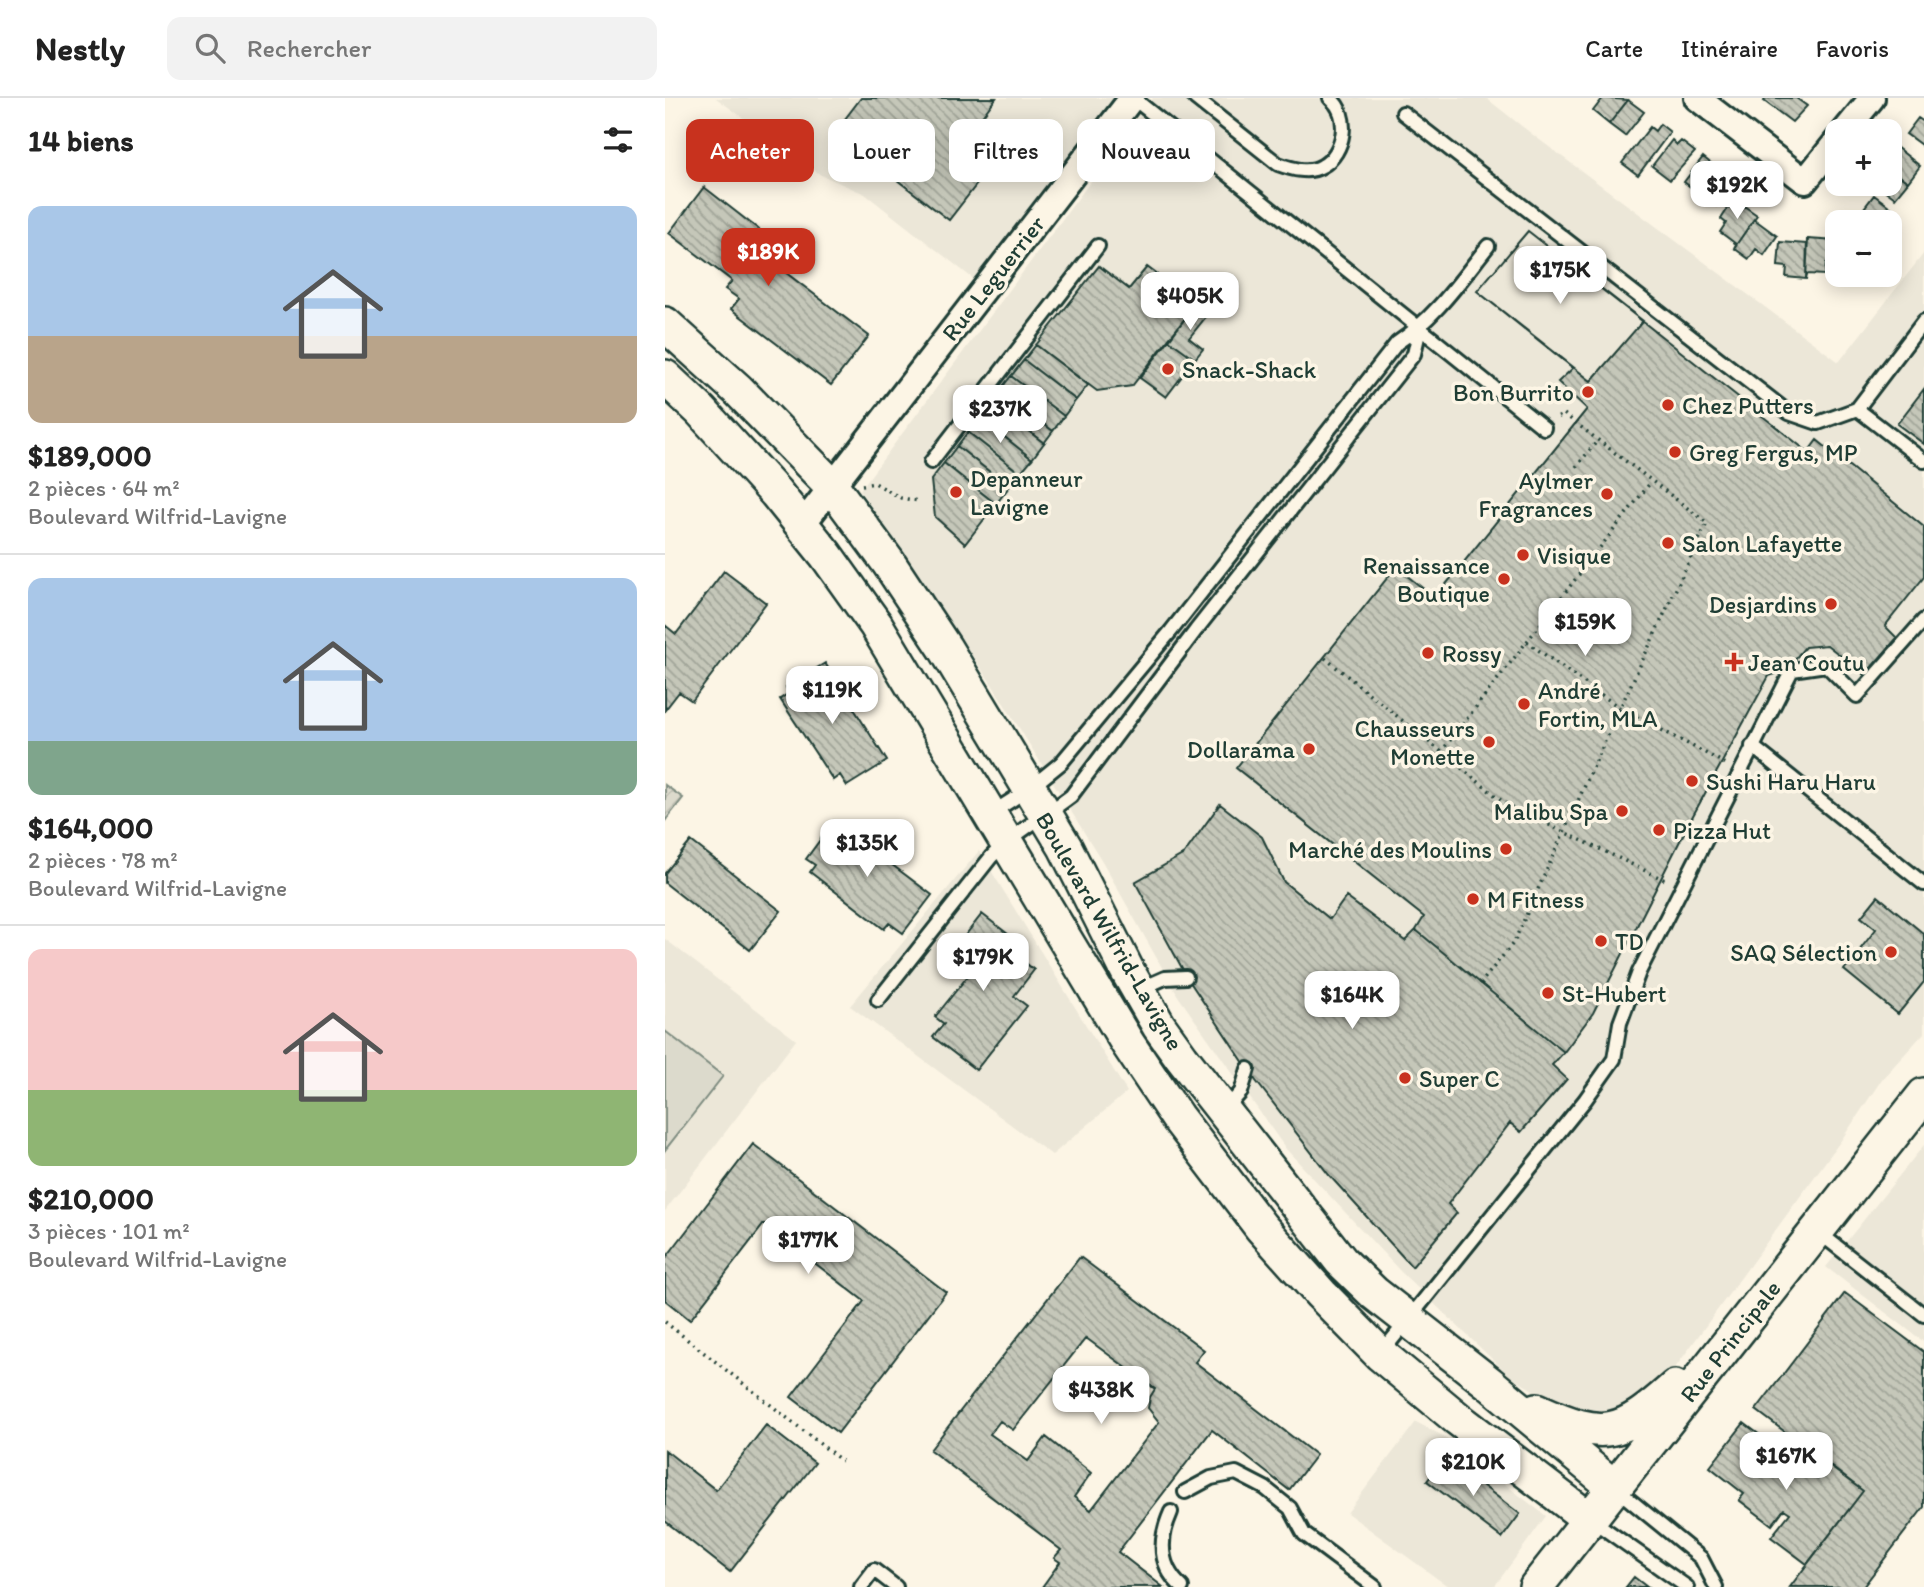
<!DOCTYPE html>
<html lang="fr">
<head>
<meta charset="utf-8">
<style>
  body { margin:0; font-family:Itim,sans-serif; background:#f2f2f2; color:#222; height:100vh; display:flex; flex-direction:column; font-size:26px; white-space:nowrap }
  * { box-sizing:border-box; margin:0 }
  p { font-size:23px; color:#767676 }
  .icon { flex:none; width:38px; height:38px; fill:none; stroke:currentColor; stroke-width:2; stroke-linecap:round; stroke-linejoin:round }
  .map { position:relative; flex:1; overflow:hidden }
  .side { display:flex; flex-direction:column; background:#fff; width:665px }
  .side>* { flex:none }
  .top-card { position:absolute; left:21px; top:21px; width:665px; height:63px; display:flex; gap:14px }
  .buttons { position:absolute; left:1160px; top:21px; display:grid; gap:14px }
  .buttons a { display:grid; place-items:center; width:77px; height:77px; border-radius:14px; background:#fff; box-shadow:0 4px 18px #0003; font-size:35px }
  .price { position:absolute; translate:-50% -60px; padding:0 16px; border-radius:14px; background:#fff; color:#222; font-size:23px; line-height:46px; filter:drop-shadow(0 2px 4px #0008) }
  .price::after { content:''; position:absolute; left:50%; top:42px; width:21px; height:16px; margin-left:-10px; background:inherit; clip-path:polygon(0 0,100% 0,50% 100%) }
  .price.current { background:#c8321e; color:#fff }
  ul { padding:0; list-style:none }
  li { display:grid; align-content:center; gap:14px; height:371px; padding:0 28px }
  li+li { border-top:2px solid #e0e0e0 }
  li span { display:grid; place-items:center; height:217px; border-radius:14px; color:#555 }
  li>.icon { margin-inline-start:auto }
  span .icon { width:126px; height:126px; fill:#fffc; stroke-width:1 }
  li b { font-size:30px }
  h2 { display:flex; justify-content:space-between; align-items:center; height:84px; padding:0 28px; font-size:30px }
  .pill { padding:0 24px; border-radius:14px; background:#fff; box-shadow:0 4px 18px #0003; font-size:24px; line-height:63px }
  .pill.current { background:#c8321e; color:#fff }
  header { display:flex; align-items:center; gap:42px; box-sizing:border-box; height:98px; padding:0 35px; background:#fff; border-bottom:2px solid #e0e0e0 }
  header strong { font-size:33px }
  nav { display:flex; gap:38px; margin-inline-start:auto; font-size:24px }
  .search { width:490px; height:63px; background:#f2f2f2; display:flex; align-items:center; gap:18px; box-sizing:border-box; padding:0 24px; border-radius:14px; color:#767676; font-size:26px }
  main { display:flex; flex:1; min-height:0 }
  .map>svg:first-child { display:block }
  .built { fill:#ece7d8 }
  .garden { fill:url(#garden-furrows); stroke:#7e8c80; stroke-width:2 }
  .pitch { fill:#dcdacc; stroke:#7e8c80; stroke-width:2 }
  .building { fill:url(#building-back-hatch); stroke:#1f3d34; stroke-width:2; fill-rule:evenodd }
  .lines { fill:none; stroke-linecap:round; stroke-linejoin:round }
  .service-casing { stroke:#1f3d34; stroke-width:18 }
  .minor-casing { stroke:#1f3d34; stroke-width:30 }
  .secondary-casing { stroke:#1f3d34; stroke-width:38 }
  .path { stroke:#1f3d34; stroke-width:3.5; stroke-dasharray:2 5; stroke-linecap:butt }
  .service { stroke:#fcf5e5; stroke-width:12 }
  .minor { stroke:#fcf5e5; stroke-width:24 }
  .secondary { stroke:#fcf5e5; stroke-width:33 }
  .poi-dot { fill:#c8321e; stroke:#fcf5e5; stroke-width:2.5 }
  .labels { text-anchor:middle; dominant-baseline:central; stroke-width:7; stroke-linejoin:round; paint-order:stroke }
  .street-label { font-size:24px; fill:#1f3d34; stroke:#fcf5e5 }
  .poi-label { font-size:24px; fill:#1f3d34; stroke:#fcf5e5; text-anchor:start }
</style>
</head>
<body>
<header>
<strong>Nestly</strong>
<div class="search"><svg class="icon" aria-label="search" viewBox="0 0 24 24"><circle cx="10" cy="10" r="6"/><path d="M15 15l6 6"/></svg>Rechercher</div>
<nav><a>Carte</a><a>Itinéraire</a><a>Favoris</a></nav>
</header>
<main>
<section class="side">
<h2>14 biens<svg class="icon" aria-label="filters" viewBox="0 0 24 24"><path d="M4 7h16M4 17h16"/><circle cx="9" cy="7" r="2"/><circle cx="15" cy="17" r="2"/></svg></h2>
<ul>
<li><span style="background:linear-gradient(#a9c7e8 60%,#b9a48a 0)"><svg class="icon" aria-label="home" viewBox="0 0 24 24"><path d="M3 11l9-7 9 7M6 9v11h12V9"/></svg></span><div><b>$189,000</b><p>2 pièces · 64 m²</p><p>Boulevard Wilfrid-Lavigne</p></div></li>
<li><span style="background:linear-gradient(#a9c7e8 75%,#7fa58c 0)"><svg class="icon" aria-label="home" viewBox="0 0 24 24"><path d="M3 11l9-7 9 7M6 9v11h12V9"/></svg></span><div><b>$164,000</b><p>2 pièces · 78 m²</p><p>Boulevard Wilfrid-Lavigne</p></div></li>
<li><span style="background:linear-gradient(#f6c9c9 65%,#8fb573 0)"><svg class="icon" aria-label="home" viewBox="0 0 24 24"><path d="M3 11l9-7 9 7M6 9v11h12V9"/></svg></span><div><b>$210,000</b><p>3 pièces · 101 m²</p><p>Boulevard Wilfrid-Lavigne</p></div></li>
</ul>
</section>
<div class="map">
<svg width="1259" height="1489" viewBox="0 0 1259 1489">
  <defs>
    <pattern id="garden-furrows" width="10" height="10" patternUnits="userSpaceOnUse" patternTransform="scale(1.75)"><rect width="10" height="10" fill="#dcdacc"/><path d="M-1 1l2-2M0 10L10 0M9 11l2-2" fill="none" stroke="#bcbcb0"/></pattern>
    <pattern id="building-back-hatch" width="6" height="6" patternUnits="userSpaceOnUse" patternTransform="scale(1.75)"><rect width="6" height="6" fill="#c5c7b9"/><path d="M-1 5l2 2M0 0l6 6M5-1l2 2" fill="none" stroke="#9fa397"/></pattern>
  </defs>
  <rect width="100%" height="100%" fill="#fcf5e5"/>
  <filter id="ink" filterUnits="userSpaceOnUse"><feTurbulence type="fractalNoise" baseFrequency=".0143" numOctaves="2"/><feDisplacementMap in="SourceGraphic" scale="14" xChannelSelector="R" yChannelSelector="G"/><feConvolveMatrix kernelMatrix="1 2 1 2 8 2 1 2 1" color-interpolation-filters="sRGB"/></filter>
  <g filter="url(#ink)">
    <path class="built" d="M 51,0 L 467,0 L 320,190 L 200,96 L 156,77 Z
      M 488,0 L 821,0 L 872,40 L 1174,264 L 1259,155 L 1259,935 L 1217,981 L 1177,1041 L 983,1307 L 917,1321 L 846,1279 L 736,1174 L 621,1051 L 513,898 L 437,763 L 328,588 L 195,392 Z
      M 314,753 L 462,994 L 387,1057 L 185,908 Z
      M 0,841 L 131,942 L 0,1113 Z
      M 1259,1047 L 1259,1244 L 1161,1169 Z
      M 751,1324 L 778,1338 L 881,1418 L 829,1489 L 784,1489 L 682,1415 Z"/>
    <path class="garden" d="M 0,687 L 18,700 L 0,723 Z"/>
    <path class="pitch" d="M 0,933 L 58,978 L 0,1052 Z"/>
    <path class="building" d="M 196,0 L 331,0 L 307,32 L 336,55 L 284,122 L 170,34 Z
      M 938,0 L 963,2 L 944,26 L 928,13 Z
      M 1101,0 L 1131,0 L 1142,8 L 1127,24 L 1099,3 Z
      M 963,2 L 979,14 L 960,38 L 944,26 Z
      M 1253,20 L 1259,24 L 1259,49 L 1241,36 Z
      M 995,26 L 1005,34 L 973,77 L 957,65 L 985,29 L 990,33 Z
      M 1007,42 L 1012,47 L 1016,43 L 1030,54 L 1005,82 L 987,68 Z
      M 1231,49 L 1255,68 L 1243,84 L 1225,71 L 1225,57 Z
      M 1038,59 L 1054,72 L 1035,96 L 1019,84 Z
      M 1225,71 L 1243,84 L 1230,100 L 1211,86 L 1225,86 Z
      M 1054,72 L 1070,84 L 1051,108 L 1035,96 Z
      M 39,89 L 110,144 L 99,158 L 204,238 L 166,287 L 66,211 L 74,201 L 60,191 L 67,183 L 4,135 Z
      M 1209,97 L 1228,111 L 1224,116 L 1234,124 L 1225,135 L 1225,124 L 1201,124 L 1193,118 Z
      M 1069,101 L 1092,117 L 1069,150 L 1071,146 L 1055,134 L 1061,125 L 1056,121 Z
      M 1089,121 L 1112,138 L 1099,157 L 1091,151 L 1084,161 L 1069,150 Z
      M 863,133 L 1143,354 L 1152,342 L 1259,429 L 1259,479 L 1220,528 L 1232,540 L 1200,577 L 1162,547 L 1140,549 L 1120,573 L 1104,578 L 1025,723 L 928,915 L 899,954 L 751,832 L 759,819 L 571,670 L 731,469 L 770,500 L 922,311 L 893,284 L 908,270 L 812,193 Z
      M 863,133 L 978,223 L 926,283 L 812,193 Z
      M 1142,141 L 1141,181 L 1121,179 L 1122,169 L 1113,168 L 1115,144 L 1142,146 Z
      M 1143,141 L 1171,143 L 1169,166 L 1161,165 L 1160,177 L 1142,176 L 1141,181 Z
      M 434,168 L 464,191 L 482,169 L 531,206 L 467,288 L 432,293 L 371,247 Z
      M 531,206 L 544,215 L 524,240 L 538,251 L 530,261 L 504,242 Z
      M 504,242 L 530,261 L 501,299 L 475,280 Z
      M 371,247 L 423,287 L 411,302 L 359,262 Z
      M 359,262 L 411,302 L 399,318 L 346,278 Z
      M 346,278 L 399,318 L 388,333 L 335,292 Z
      M 1259,291 L 1259,346 L 1232,326 Z
      M 335,292 L 388,333 L 379,345 L 326,304 Z
      M 326,304 L 379,345 L 367,361 L 315,319 Z
      M 315,319 L 367,361 L 355,375 L 303,334 Z
      M 303,334 L 355,375 L 344,389 L 292,348 Z
      M 292,348 L 344,389 L 331,406 L 279,365 Z
      M 279,365 L 331,406 L 300,446 L 270,419 L 266,382 Z
      M 59,473 L 101,505 L 27,603 L 14,594 L 0,612 L 0,527 L 11,536 Z
      M 160,565 L 222,663 L 182,688 L 175,677 L 168,682 L 115,601 L 124,595 L 121,589 Z
      M 555,706 L 597,739 L 619,784 L 665,821 L 681,799 L 740,843 L 751,832 L 899,954 L 887,967 L 902,981 L 856,1034 L 845,1025 L 783,1106 L 792,1115 L 747,1169 L 664,1077 L 591,983 L 523,881 L 470,784 L 519,756 Z
      M 169,723 L 267,797 L 238,835 L 224,825 L 219,831 L 145,774 L 150,767 L 141,761 Z
      M 26,743 L 116,813 L 85,852 L 0,785 L 0,775 Z
      M 1213,798 L 1259,836 L 1259,884 L 1233,916 L 1179,872 L 1211,831 L 1196,819 Z
      M 317,816 L 357,847 L 350,856 L 369,872 L 349,898 L 362,908 L 311,972 L 268,939 L 279,926 L 270,919 L 306,874 L 285,857 Z
      M 88,1046 L 281,1194 L 173,1335 L 126,1299 L 199,1203 L 99,1126 L 25,1222 L 0,1202 L 0,1161 Z
      M 415,1159 L 539,1252 L 530,1264 L 651,1357 L 624,1392 L 547,1332 L 453,1454 L 498,1489 L 377,1489 L 395,1464 L 389,1460 L 396,1452 L 265,1352 ZM 421,1240 L 490,1291 L 485,1299 L 483,1310 L 494,1324 L 426,1412 L 409,1399 L 426,1375 L 381,1339 L 363,1363 L 325,1336 L 335,1323 L 348,1332 Z
      M 1180,1195 L 1259,1254 L 1259,1409 L 1198,1489 L 1125,1489 L 1198,1393 L 1091,1312 Z
      M 1079,1325 L 1153,1381 L 1164,1368 L 1198,1393 L 1142,1466 L 1106,1439 L 1125,1415 L 1119,1411 L 1107,1427 L 1074,1402 L 1079,1396 L 1045,1369 Z
      M 101,1327 L 150,1365 L 65,1474 L 0,1423 L 0,1352 L 51,1392 Z
      M 780,1359 L 855,1416 L 837,1440 L 762,1383 Z
      M 969,1479 L 982,1489 L 961,1489 Z"/>
    <g class="lines">
      <defs>
        <path id="service" d="M 468,0 L 879,330
          M 530,0 L 613,66 C 627,71 644,76 657,68 C 680,55 686,17 665,0
          M 738,15 L 1124,315 L 1153,325 L 1192,311 L 1259,223
          M 1192,311 L 1259,363
          M 266,364 L 433,148
          M 1087,648 L 1259,786
          M 325,716 L 364,691 L 396,665 L 506,533 L 732,245 C 770,220 795,183 823,148
          M 475,891 L 500,880 L 521,879
          M 213,902 L 326,759 C 349,735 380,718 406,698 L 531,532 L 749,256 L 755,230
          M 559,1013 L 576,994 L 583,971
          M 1152,1133 L 1259,1217
          M 717,1254 L 920,1002 L 949,961 L 955,925 L 974,874 L 1127,572 L 1161,567 L 1192,598 L 1259,522
          M 950,1390 L 1036,1460 L 1051,1489
          M 520,1394 L 546,1380 L 571,1375 L 600,1390 L 625,1410 L 639,1436 L 710,1489
          M 506,1414 C 494,1441 493,1468 517,1489
          M 927,1422 L 1022,1489
          M 196,1489 L 209,1472 L 231,1489"/>
        <path id="minor" d="M 1032,0 L 1140,83 L 1172,43
          M 1180,33 L 1207,0
          M 137,427 L 467,0"/>
        <path id="secondary" d="M 0,226 L 73,292 L 167,388 L 223,464 L 280,550 L 400,749 L 463,874 L 494,928 L 517,960 L 676,1163 L 709,1195 L 824,1285 L 949,1389
          M 0,279 L 36,313 L 111,395 L 161,457 L 211,527 L 463,946 L 512,1019 L 596,1129 L 656,1196 L 715,1256 L 793,1321 L 924,1421
          M 872,1312 C 940,1343 955,1338 1010,1289
          M 871,1489 L 1259,997"/>
      </defs>
      <use href="#service" class="service-casing"/>
      <use href="#minor" class="minor-casing"/>
      <use href="#secondary" class="secondary-casing"/>
      <path class="path" d="M 911,369 L 933,342
        M 197,387 L 210,385 L 236,400 L 254,403
        M 862,544 L 955,610 L 1061,666
        M 660,560 L 842,707 L 1002,783
        M 776,654 L 986,384
        M 815,886 L 849,844 L 955,610 L 1042,425 L 899,316 L 892,320
        M 0,1224 L 177,1363"/>
      <use href="#service" class="service"/>
      <use href="#minor" class="minor"/>
      <use href="#secondary" class="secondary"/>
    </g>
  </g>
  <g class="poi-dot">
    <circle cx="503" cy="271" r="7"/>
    <circle cx="923" cy="294" r="7"/>
    <circle cx="1003" cy="307" r="7"/>
    <circle cx="1010" cy="354" r="7"/>
    <circle cx="291" cy="394" r="7"/>
    <circle cx="942" cy="396" r="7"/>
    <circle cx="1003" cy="445" r="7"/>
    <circle cx="858" cy="457" r="7"/>
    <circle cx="839" cy="481" r="7"/>
    <circle cx="1166" cy="506" r="7"/>
    <circle cx="763" cy="555" r="7"/>
    <path d="M1065.5 553.5h7v7h7v7h-7v7h-7v-7h-7v-7h7z"/>
    <circle cx="859" cy="606" r="7"/>
    <circle cx="824" cy="644" r="7"/>
    <circle cx="644" cy="651" r="7"/>
    <circle cx="1027" cy="683" r="7"/>
    <circle cx="957" cy="713" r="7"/>
    <circle cx="994" cy="732" r="7"/>
    <circle cx="841" cy="751" r="7"/>
    <circle cx="808" cy="801" r="7"/>
    <circle cx="936" cy="843" r="7"/>
    <circle cx="1226" cy="854" r="7"/>
    <circle cx="883" cy="895" r="7"/>
    <circle cx="740" cy="980" r="7"/>
  </g>
  <g class="labels">
    <g class="street-label">
      <text transform="translate(328 180) rotate(-52)">Rue Leguerrier</text>
      <text transform="translate(445 833) rotate(60)">Boulevard Wilfrid-Lavigne</text>
      <text transform="translate(1065 1243) rotate(-52)">Rue Principale</text>
    </g>
    <g class="poi-label">
      <text x="517" y="271">Snack-Shack</text>
      <text x="909" y="294" text-anchor="end">Bon Burrito</text>
      <text x="1017" y="307">Chez Putters</text>
      <text x="1024" y="354">Greg Fergus, MP</text>
      <text x="305" y="380">Depanneur<tspan x="305" dy="28">Lavigne</tspan></text>
      <text x="928" y="382" text-anchor="end">Aylmer<tspan x="928" dy="28">Fragrances</tspan></text>
      <text x="1017" y="445">Salon Lafayette</text>
      <text x="872" y="457">Visique</text>
      <text x="825" y="467" text-anchor="end">Renaissance<tspan x="825" dy="28">Boutique</tspan></text>
      <text x="1152" y="506" text-anchor="end">Desjardins</text>
      <text x="777" y="555">Rossy</text>
      <text x="1083" y="564">Jean Coutu</text>
      <text x="873" y="592">André<tspan x="873" dy="28">Fortin, MLA</tspan></text>
      <text x="810" y="630" text-anchor="end">Chausseurs<tspan x="810" dy="28">Monette</tspan></text>
      <text x="630" y="651" text-anchor="end">Dollarama</text>
      <text x="1041" y="683">Sushi Haru Haru</text>
      <text x="943" y="713" text-anchor="end">Malibu Spa</text>
      <text x="1008" y="732">Pizza Hut</text>
      <text x="827" y="751" text-anchor="end">Marché des Moulins</text>
      <text x="822" y="801">M Fitness</text>
      <text x="950" y="843">TD</text>
      <text x="1212" y="854" text-anchor="end">SAQ Sélection</text>
      <text x="897" y="895">St-Hubert</text>
      <text x="754" y="980">Super C</text>
    </g>
  </g>
</svg>
<div class="buttons">
<a>+</a>
<a>−</a>
</div>
<b class="price" style="left:1072px;top:123px">$192K</b>
<b class="price current" style="left:103px;top:190px">$189K</b>
<b class="price" style="left:895px;top:208px">$175K</b>
<b class="price" style="left:525px;top:234px">$405K</b>
<b class="price" style="left:335px;top:347px">$237K</b>
<b class="price" style="left:920px;top:560px">$159K</b>
<b class="price" style="left:167px;top:628px">$119K</b>
<b class="price" style="left:202px;top:781px">$135K</b>
<b class="price" style="left:318px;top:895px">$179K</b>
<b class="price" style="left:687px;top:933px">$164K</b>
<b class="price" style="left:143px;top:1178px">$177K</b>
<b class="price" style="left:436px;top:1328px">$438K</b>
<b class="price" style="left:1121px;top:1394px">$167K</b>
<b class="price" style="left:808px;top:1400px">$210K</b>
<div class="top-card">
<a class="pill current">Acheter</a>
<a class="pill">Louer</a>
<a class="pill">Filtres</a>
<a class="pill">Nouveau</a>
</div>
</div>
</main>
</body>
</html>
